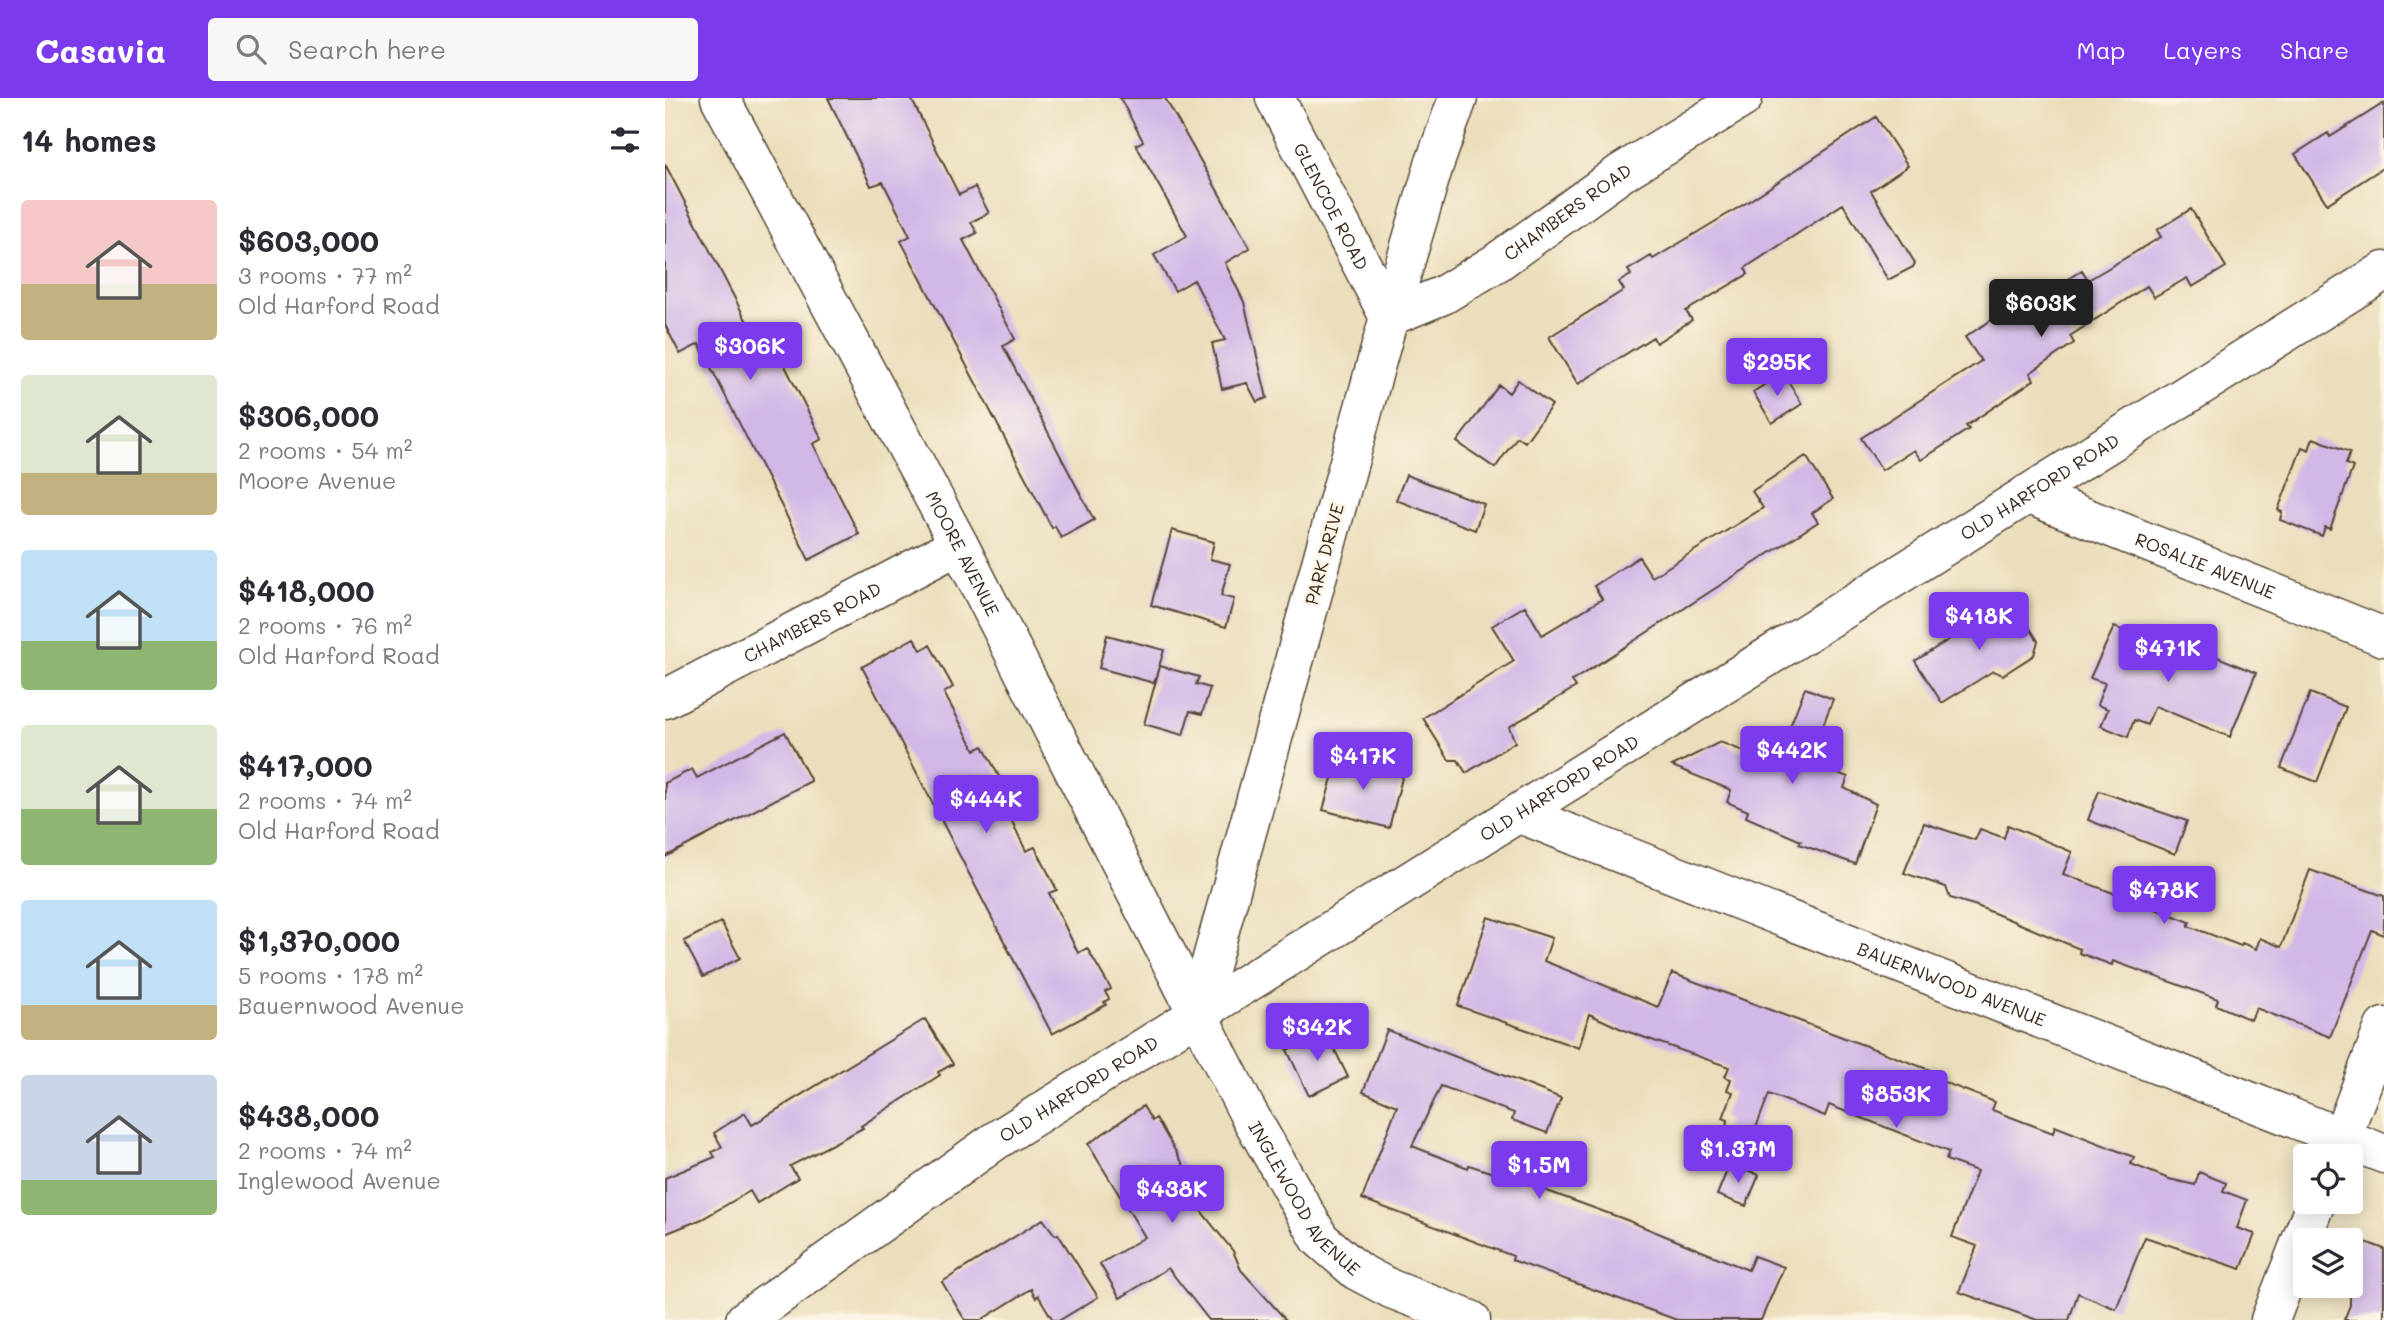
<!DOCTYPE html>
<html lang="en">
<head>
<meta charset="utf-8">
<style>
  body { margin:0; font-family:Mali,sans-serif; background:#f7f7f7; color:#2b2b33; height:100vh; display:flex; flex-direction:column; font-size:26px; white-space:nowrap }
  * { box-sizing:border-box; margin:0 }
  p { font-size:23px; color:#7c7c81 }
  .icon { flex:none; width:38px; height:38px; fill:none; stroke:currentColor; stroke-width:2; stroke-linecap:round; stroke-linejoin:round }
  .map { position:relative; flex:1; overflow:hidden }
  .side { display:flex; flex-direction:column; background:#fff; width:665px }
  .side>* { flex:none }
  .buttons { position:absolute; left:1628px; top:1046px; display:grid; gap:14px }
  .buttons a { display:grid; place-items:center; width:70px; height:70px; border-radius:7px; background:#fff; box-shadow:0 4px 18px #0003; font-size:35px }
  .price { position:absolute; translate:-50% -60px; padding:0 16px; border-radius:7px; background:#7c3aed; color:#fff; font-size:23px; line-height:46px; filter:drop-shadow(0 2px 4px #0008) }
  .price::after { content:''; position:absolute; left:50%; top:42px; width:21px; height:16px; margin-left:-10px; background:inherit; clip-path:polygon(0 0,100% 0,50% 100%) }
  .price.selected { background:#222; color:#fff }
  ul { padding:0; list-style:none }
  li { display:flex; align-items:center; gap:21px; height:175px; padding:0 21px }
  li span { display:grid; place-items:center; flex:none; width:196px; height:140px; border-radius:7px; color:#555 }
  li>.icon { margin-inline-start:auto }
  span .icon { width:84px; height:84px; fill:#fffc; stroke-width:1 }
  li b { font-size:30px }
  h2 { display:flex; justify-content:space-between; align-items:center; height:84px; padding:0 21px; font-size:30px }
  header { display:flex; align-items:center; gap:42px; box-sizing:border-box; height:98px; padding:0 35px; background:#7c3aed; color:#fff }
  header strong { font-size:33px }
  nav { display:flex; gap:38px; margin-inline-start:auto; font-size:24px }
  .search { width:490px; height:63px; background:#f7f7f7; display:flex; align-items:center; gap:18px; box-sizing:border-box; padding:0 24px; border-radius:7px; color:#7c7c81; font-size:26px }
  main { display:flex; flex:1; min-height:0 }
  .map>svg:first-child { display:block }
  .building { fill:#d0b8e7 }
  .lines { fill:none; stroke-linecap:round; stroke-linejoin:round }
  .minor-casing { stroke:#554536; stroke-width:41 }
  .tertiary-casing { stroke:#554536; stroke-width:41 }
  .minor { stroke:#fff; stroke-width:38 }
  .tertiary { stroke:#fff; stroke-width:38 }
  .labels { text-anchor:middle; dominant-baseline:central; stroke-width:5; stroke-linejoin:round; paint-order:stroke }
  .street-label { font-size:18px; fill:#3b2a1e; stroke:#fcf5e5 }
</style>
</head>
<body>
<header>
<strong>Casavia</strong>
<div class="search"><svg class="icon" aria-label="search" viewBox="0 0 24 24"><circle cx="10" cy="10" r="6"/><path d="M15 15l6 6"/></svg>Search here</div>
<nav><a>Map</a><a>Layers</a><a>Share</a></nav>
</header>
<main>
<section class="side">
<h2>14 homes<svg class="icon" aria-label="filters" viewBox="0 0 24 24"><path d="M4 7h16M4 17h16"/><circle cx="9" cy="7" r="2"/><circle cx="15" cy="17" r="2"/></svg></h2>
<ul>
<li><span style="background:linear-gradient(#f6c9c9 60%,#c2b280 0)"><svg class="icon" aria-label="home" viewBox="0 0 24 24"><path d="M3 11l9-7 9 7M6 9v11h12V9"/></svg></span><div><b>$603,000</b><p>3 rooms · 77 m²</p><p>Old Harford Road</p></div></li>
<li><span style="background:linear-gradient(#dfe7d0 70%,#c2b280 0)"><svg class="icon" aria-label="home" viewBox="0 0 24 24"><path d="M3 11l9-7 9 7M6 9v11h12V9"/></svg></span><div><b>$306,000</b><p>2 rooms · 54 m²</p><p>Moore Avenue</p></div></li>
<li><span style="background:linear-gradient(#bfe0f5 65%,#8fb573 0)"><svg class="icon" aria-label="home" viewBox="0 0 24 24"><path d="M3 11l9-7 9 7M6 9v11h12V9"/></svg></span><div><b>$418,000</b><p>2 rooms · 76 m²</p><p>Old Harford Road</p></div></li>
<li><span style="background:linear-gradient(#dfe7d0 60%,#8fb573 0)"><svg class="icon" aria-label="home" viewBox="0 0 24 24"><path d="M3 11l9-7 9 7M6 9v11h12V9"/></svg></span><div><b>$417,000</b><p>2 rooms · 74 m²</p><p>Old Harford Road</p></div></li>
<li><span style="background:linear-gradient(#bfe0f5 75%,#c2b280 0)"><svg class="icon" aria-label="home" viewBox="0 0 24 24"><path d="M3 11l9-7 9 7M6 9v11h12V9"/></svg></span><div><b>$1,370,000</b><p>5 rooms · 178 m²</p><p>Bauernwood Avenue</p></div></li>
<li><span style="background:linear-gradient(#c9d6e8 75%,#8fb573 0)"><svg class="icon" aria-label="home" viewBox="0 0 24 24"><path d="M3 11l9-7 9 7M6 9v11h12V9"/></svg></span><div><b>$438,000</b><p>2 rooms · 74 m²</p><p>Inglewood Avenue</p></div></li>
</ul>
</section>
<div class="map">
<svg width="1719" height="1222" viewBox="0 0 1719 1222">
  <rect width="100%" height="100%" fill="#fcf5e5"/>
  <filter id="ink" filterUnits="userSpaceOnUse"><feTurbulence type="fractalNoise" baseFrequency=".0143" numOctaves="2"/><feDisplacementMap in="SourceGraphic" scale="14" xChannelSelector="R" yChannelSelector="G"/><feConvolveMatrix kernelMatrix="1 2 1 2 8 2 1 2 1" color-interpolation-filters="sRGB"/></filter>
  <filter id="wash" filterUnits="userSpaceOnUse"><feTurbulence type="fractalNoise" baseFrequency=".00686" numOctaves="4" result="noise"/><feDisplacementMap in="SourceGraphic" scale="28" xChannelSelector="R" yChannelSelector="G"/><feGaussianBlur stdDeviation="1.57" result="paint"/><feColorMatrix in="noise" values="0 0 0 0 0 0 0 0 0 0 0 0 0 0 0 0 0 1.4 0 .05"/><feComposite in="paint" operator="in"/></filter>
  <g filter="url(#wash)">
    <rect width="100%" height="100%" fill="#ebdebc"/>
    <g id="blocks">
      <path class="building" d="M 163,0 L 246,0 L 294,97 L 310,89 L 324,115 L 306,124 L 312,135 L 298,142 L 350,241 L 338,248 L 429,422 L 396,440 L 390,428 L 387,430 L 236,143 L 245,138 L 218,84 L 206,88 Z
        M 455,0 L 500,0 L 585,150 L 560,165 L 579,204 L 602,300 L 592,304 L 582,285 L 557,291 L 547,245 L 560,242 L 529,182 L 510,193 L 489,157 L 522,138 L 471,47 L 478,43 Z
        M 1719,5 L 1719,69 L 1662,106 L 1630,56 L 1663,35 L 1665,39 Z
        M 1211,19 L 1243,68 L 1206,93 L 1250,165 L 1248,169 L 1223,182 L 1178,106 L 1080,170 L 1083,176 L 1021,213 L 1027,222 L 991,245 L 988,239 L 913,286 L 884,239 L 959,192 L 954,184 L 966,177 L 963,172 L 986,158 L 988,161 L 1081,105 Z
        M 0,66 L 95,249 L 98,248 L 106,263 L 115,258 L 157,341 L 148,346 L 194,436 L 144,462 L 34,246 L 15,256 L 0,227 Z
        M 1526,111 L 1561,169 L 1527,189 L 1522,180 L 1489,199 L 1482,188 L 1405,238 L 1409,245 L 1365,275 L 1369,282 L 1301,328 L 1304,331 L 1256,362 L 1249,352 L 1217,372 L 1196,340 L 1316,263 L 1300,239 L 1375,191 L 1379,197 L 1417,172 L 1423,182 L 1496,139 L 1492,132 Z
        M 1118,275 L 1137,306 L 1107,325 L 1088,294 Z
        M 853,282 L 887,307 L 860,344 L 852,339 L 830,370 L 792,344 L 834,287 L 844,295 Z
        M 1648,340 L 1685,354 L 1681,366 L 1688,369 L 1665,431 L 1660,429 L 1657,438 L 1615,422 L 1617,414 L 1613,412 L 1637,349 L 1644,352 Z
        M 1141,358 L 1168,401 L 1147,415 L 1153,424 L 907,583 L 911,589 L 844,629 L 850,644 L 801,675 L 793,662 L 784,662 L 758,620 L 849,563 L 827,528 L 860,508 L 877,537 L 937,501 L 929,488 L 974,459 L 987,479 L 1098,410 L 1087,393 Z
        M 741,377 L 819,406 L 810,432 L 731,402 Z
        M 507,432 L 549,444 L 545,461 L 565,466 L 556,498 L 569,501 L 561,529 L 486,507 Z
        M 1347,502 L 1373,543 L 1369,557 L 1338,577 L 1328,573 L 1277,605 L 1250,563 Z
        M 1449,529 L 1473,538 L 1476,532 L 1546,561 L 1548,557 L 1591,575 L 1565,639 L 1490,608 L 1482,627 L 1469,622 L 1463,639 L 1436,628 L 1443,611 L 1432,607 L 1440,585 L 1425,580 Z
        M 442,537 L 499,552 L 489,585 L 434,570 Z
        M 249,540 L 256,552 L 265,547 L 288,589 L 279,595 L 310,652 L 318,648 L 340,690 L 333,694 L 361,753 L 370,749 L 392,792 L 384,795 L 413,855 L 422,850 L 446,891 L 440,894 L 444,901 L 439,904 L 441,907 L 387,936 L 197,569 Z
        M 495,568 L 534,579 L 531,586 L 545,590 L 537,616 L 525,613 L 518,637 L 479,626 Z
        M 1140,590 L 1168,601 L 1144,664 L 1183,679 L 1179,690 L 1211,706 L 1190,766 L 1134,746 L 1136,743 L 1081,719 L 1083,713 L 1062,704 L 1066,692 L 1007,668 L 1055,644 L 1096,660 L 1100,648 L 1115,654 Z
        M 1645,595 L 1681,609 L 1652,684 L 1616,670 Z
        M 120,634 L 146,683 L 0,759 L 0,685 L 27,671 L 32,680 Z
        M 673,659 L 738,676 L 724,730 L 658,712 Z
        M 1434,693 L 1522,723 L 1510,756 L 1423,722 Z
        M 1259,725 L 1310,742 L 1315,731 L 1339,740 L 1343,727 L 1407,754 L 1398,776 L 1525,824 L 1523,828 L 1576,848 L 1577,845 L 1591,851 L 1595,840 L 1616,849 L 1645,772 L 1719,798 L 1719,837 L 1707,832 L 1665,939 L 1591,910 L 1586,922 L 1551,907 L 1553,901 L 1448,863 L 1447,867 L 1414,855 L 1415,851 L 1312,808 L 1285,800 L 1281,789 L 1239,775 Z
        M 823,819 L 887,840 L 879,863 L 993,909 L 1007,875 L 1265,972 L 1263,978 L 1330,1004 L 1327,1012 L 1388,1035 L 1390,1028 L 1469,1059 L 1466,1066 L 1504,1081 L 1530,1087 L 1534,1074 L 1561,1085 L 1558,1093 L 1582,1102 L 1572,1130 L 1590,1136 L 1576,1171 L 1480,1139 L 1451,1211 L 1413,1195 L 1404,1222 L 1372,1222 L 1294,1194 L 1312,1148 L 1287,1139 L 1312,1073 L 1281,1062 L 1284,1054 L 1164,1007 L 1160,1018 L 1104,996 L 1079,1061 L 1052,1051 L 1063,1022 L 1058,1020 L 1068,994 L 1062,992 L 1066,981 L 1060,979 L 1064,969 L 961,933 L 924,916 L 914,950 L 793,908 Z
        M 56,824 L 75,860 L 38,879 L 19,843 Z
        M 260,921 L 288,966 L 273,974 L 275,977 L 196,1028 L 198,1030 L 125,1068 L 133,1080 L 92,1105 L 85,1093 L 37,1121 L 0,1136 L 0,1080 L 50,1059 L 47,1054 L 57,1049 L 49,1035 L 80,1015 L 87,1027 Z
        M 660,932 L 683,979 L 644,998 L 622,952 Z
        M 722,932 L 896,1000 L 882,1035 L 847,1022 L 849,1015 L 776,988 L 747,1048 L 803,1070 L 804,1067 L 874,1090 L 959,1121 L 1083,1172 L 1089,1158 L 1119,1169 L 1096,1222 L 1012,1222 L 847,1162 L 848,1158 L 697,1101 L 732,1008 L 698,994 Z
        M 478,1008 L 487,1023 L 491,1020 L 541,1105 L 533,1109 L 568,1153 L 576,1172 L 621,1222 L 544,1222 L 503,1170 L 455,1200 L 435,1166 L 480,1139 L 423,1046 Z
        M 1065,1065 L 1094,1077 L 1081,1108 L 1052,1097 Z
        M 378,1121 L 390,1137 L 393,1136 L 433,1199 L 395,1222 L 388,1222 L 373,1197 L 371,1200 L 366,1191 L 316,1222 L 300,1222 L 277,1184 Z
        M 1685,1138 L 1719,1151 L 1719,1222 L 1679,1222 L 1685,1207 Z"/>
    </g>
  </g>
  <g filter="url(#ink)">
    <use href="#blocks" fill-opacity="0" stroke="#554536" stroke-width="2"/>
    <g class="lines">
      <defs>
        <g id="minor">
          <path id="s1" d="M 610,0 L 724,219 L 778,197 L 831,165 L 956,75 L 1078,0"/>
          <path id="s2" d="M 793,0 L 769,67 L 724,219 L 532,915 L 581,1011 L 655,1141 L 692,1173 L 726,1191 L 806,1222"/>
          <path id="s3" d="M 1362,396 L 1719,539"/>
          <path id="s4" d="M 0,601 L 294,447"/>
          <path id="s5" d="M 855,716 L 1719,1056"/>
          <path d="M 1669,1059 L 1719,929"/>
          <path d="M 1605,1222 L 1651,1104"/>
        </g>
        <g id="tertiary">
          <path id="s6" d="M 55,0 L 294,447 L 532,915"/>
          <path id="s7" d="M 80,1222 L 330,1043 L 1719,173"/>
        </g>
      </defs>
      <use href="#minor" class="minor-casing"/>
      <use href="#tertiary" class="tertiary-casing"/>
      <use href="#minor" class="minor"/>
      <use href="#tertiary" class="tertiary"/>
    </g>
  </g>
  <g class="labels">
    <g class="street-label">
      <text stroke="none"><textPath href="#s1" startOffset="122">GLENCOE ROAD</textPath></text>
      <text stroke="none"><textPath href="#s1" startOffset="455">CHAMBERS ROAD</textPath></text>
      <text stroke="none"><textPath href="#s7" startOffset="1540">OLD HARFORD ROAD</textPath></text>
      <text stroke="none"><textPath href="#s6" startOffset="516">MOORE AVENUE</textPath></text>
      <text transform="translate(659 456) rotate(-75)">PARK DRIVE</text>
      <text stroke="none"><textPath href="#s3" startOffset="192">ROSALIE AVENUE</textPath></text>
      <text stroke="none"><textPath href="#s4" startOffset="166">CHAMBERS ROAD</textPath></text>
      <text stroke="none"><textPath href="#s7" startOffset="973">OLD HARFORD ROAD</textPath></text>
      <text stroke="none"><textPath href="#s5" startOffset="464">BAUERNWOOD AVENUE</textPath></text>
      <text stroke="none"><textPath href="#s7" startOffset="406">OLD HARFORD ROAD</textPath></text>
      <text stroke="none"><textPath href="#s2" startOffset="1167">INGLEWOOD AVENUE</textPath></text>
    </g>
  </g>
</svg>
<div class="buttons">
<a><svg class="icon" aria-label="locate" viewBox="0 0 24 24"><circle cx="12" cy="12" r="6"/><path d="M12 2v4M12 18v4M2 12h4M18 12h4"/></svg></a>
<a><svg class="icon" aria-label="layers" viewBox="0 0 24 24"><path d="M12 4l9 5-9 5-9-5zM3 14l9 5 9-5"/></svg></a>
</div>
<b class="price selected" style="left:1376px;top:241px">$603K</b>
<b class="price" style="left:85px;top:284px">$306K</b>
<b class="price" style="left:1112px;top:300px">$295K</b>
<b class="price" style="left:1314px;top:554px">$418K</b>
<b class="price" style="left:1503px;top:586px">$471K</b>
<b class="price" style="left:1127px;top:688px">$442K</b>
<b class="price" style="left:698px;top:694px">$417K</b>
<b class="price" style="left:321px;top:737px">$444K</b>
<b class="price" style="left:1499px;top:828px">$478K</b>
<b class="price" style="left:652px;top:965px">$342K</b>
<b class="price" style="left:1231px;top:1032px">$853K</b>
<b class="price" style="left:1073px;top:1087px">$1.37M</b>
<b class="price" style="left:874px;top:1103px">$1.5M</b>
<b class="price" style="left:507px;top:1127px">$438K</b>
</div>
</main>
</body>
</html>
